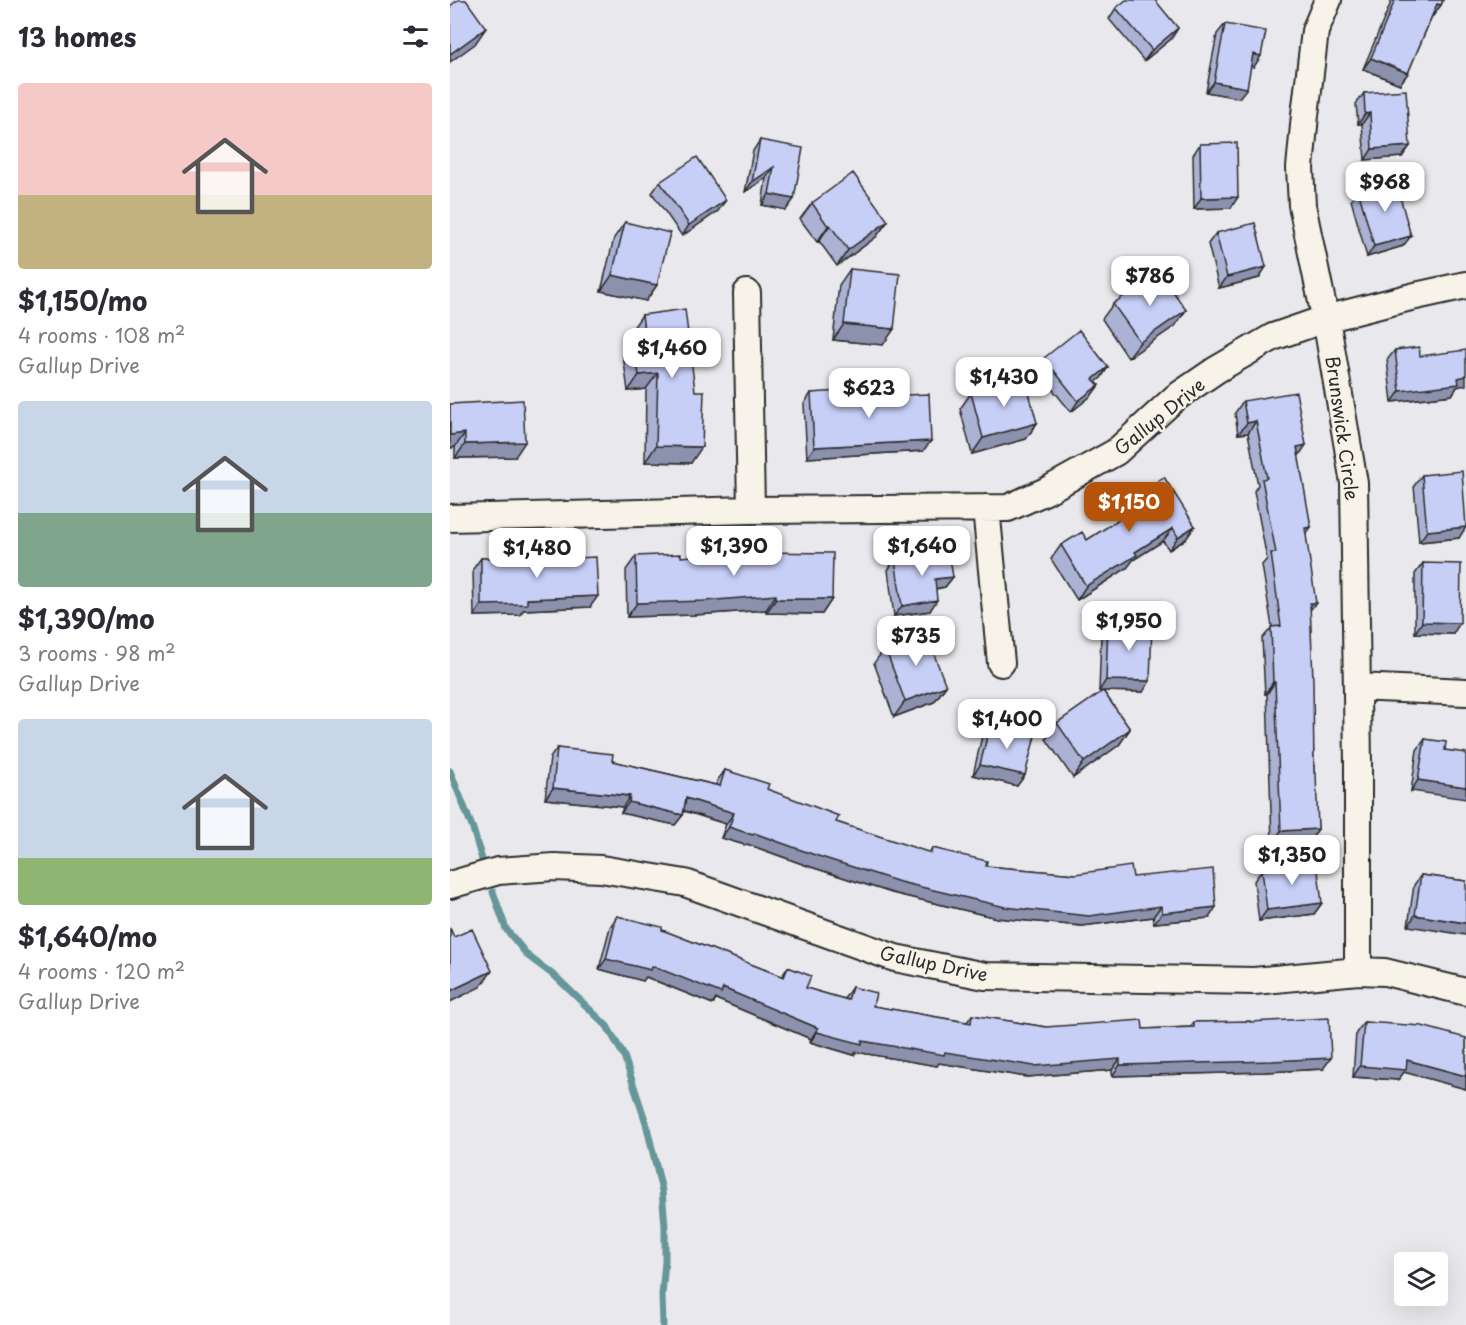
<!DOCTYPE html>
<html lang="en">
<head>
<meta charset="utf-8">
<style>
  body { margin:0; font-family:"Playpen Sans",sans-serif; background:#f2f2f3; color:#2b2b33; height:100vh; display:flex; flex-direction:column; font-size:22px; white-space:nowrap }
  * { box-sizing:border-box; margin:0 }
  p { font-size:20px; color:#7c7c81 }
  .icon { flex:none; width:33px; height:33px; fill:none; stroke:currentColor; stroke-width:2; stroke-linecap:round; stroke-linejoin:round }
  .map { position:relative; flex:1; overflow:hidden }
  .sheet { display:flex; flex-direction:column; background:#fff; width:450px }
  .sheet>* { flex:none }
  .tools { position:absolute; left:944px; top:1252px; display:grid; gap:12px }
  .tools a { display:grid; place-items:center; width:54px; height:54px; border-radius:6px; background:#fff; box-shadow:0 6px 24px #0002; font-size:30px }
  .price { position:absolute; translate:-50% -51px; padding:0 14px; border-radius:12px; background:#fff; color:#222; font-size:20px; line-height:39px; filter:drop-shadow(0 2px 3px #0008) }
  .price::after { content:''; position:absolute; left:50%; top:36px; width:18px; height:14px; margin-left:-9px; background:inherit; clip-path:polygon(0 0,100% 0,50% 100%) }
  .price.current { background:#b45309; color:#fff }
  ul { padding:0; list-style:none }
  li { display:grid; align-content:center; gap:12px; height:318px; padding:0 18px }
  li span { display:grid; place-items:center; height:186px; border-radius:6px; color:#555 }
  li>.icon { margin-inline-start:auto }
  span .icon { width:108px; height:108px; fill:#fffc; stroke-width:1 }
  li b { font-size:26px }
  h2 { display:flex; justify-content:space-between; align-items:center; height:72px; padding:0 18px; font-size:26px }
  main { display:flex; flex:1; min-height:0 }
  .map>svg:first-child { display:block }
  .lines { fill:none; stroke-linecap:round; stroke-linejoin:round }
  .stream { stroke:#659699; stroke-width:7 }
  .minor-casing { stroke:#2b2b2b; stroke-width:30 }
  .minor { stroke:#f7f3e8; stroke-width:26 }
  .wall { fill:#acb2d4; stroke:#2b2b2b; stroke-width:1.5 }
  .shaded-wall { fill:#8c91ad; stroke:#2b2b2b; stroke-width:1.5 }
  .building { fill:#c8cff7; stroke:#2b2b2b; stroke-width:1.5 }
  .labels { text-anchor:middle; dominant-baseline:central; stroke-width:5; stroke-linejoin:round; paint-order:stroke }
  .street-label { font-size:18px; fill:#2b2b2b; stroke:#f7f3e8 }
</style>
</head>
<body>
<main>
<section class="sheet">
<h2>13 homes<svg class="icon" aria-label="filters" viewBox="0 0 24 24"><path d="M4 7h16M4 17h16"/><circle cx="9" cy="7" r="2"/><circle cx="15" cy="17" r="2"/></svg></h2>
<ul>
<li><span style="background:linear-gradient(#f6c9c9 60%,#c2b280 0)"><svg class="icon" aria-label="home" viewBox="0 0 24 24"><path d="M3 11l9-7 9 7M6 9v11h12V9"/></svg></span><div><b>$1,150/mo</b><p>4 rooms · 108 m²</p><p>Gallup Drive</p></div></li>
<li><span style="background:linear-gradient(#c9d6e8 60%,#7fa58c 0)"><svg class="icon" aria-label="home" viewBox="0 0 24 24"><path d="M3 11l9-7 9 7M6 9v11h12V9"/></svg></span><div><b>$1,390/mo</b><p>3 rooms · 98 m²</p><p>Gallup Drive</p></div></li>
<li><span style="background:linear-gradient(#c9d6e8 75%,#8fb573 0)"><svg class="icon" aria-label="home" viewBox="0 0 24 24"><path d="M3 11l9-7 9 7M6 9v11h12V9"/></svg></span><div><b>$1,640/mo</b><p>4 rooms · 120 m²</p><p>Gallup Drive</p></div></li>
</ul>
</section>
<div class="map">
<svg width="1016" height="1325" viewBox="0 0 1016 1325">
  <rect width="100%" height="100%" fill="#e9e8ec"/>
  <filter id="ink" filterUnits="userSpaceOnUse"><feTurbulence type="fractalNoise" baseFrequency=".0167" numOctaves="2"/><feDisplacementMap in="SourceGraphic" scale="12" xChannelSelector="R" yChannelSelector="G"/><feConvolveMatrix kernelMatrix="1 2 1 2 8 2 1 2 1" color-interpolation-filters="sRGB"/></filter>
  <g filter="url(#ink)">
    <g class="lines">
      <path class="stream" d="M 0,771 L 23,829 L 33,863
        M 43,892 L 56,929 L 78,956 L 106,977 L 157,1026 L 174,1056 L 196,1123 L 212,1191 L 215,1226 L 215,1261 L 212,1295 L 213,1325"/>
      <defs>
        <path id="minor" d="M 878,0 L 865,31 L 855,115 L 850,168 L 852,205 L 879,336 L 904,483 L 908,764 L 908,971
          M 297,293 L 301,510
          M 536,508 L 551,663
          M 0,518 L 301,510 L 558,508 L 596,491 L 666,452 L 725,398 L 766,370 L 823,337 L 875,319 L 961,297 L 1016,285
          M 907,687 L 1016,692
          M 0,885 L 48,871 L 104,867 L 151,869 L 235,883 L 445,958 L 535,976 L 804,981 L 908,971 L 935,972 L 1016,992"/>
      </defs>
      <use href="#minor" class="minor-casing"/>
      <use href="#minor" class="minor"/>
    </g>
    <path class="wall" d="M 942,0 L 993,0 L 991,5 L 982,16 L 958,73 L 950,84 L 913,69 Z
      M 666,8 L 728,28 L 721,39 L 694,61 L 659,19 Z
      M 775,24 L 804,67 L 801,66 L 789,98 L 756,92 L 767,34 Z
      M 914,93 L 960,146 L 952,157 L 915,160 L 912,124 L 908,124 L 906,104 Z
      M 310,140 L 344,199 L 336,210 L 312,205 L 316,178 L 295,192 L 303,151 Z
      M 750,144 L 781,208 L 744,209 L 743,155 Z
      M 210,182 L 268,211 L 232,236 L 202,193 Z
      M 908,190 L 953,246 L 917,257 L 901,200 Z
      M 362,203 L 438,221 L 426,237 L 387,266 L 369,241 L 367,242 L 350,219 Z
      M 175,222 L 207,285 L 196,301 L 151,291 L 164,238 Z
      M 766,233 L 809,278 L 769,288 L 758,244 Z
      M 400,269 L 433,345 L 383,340 L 389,285 Z
      M 663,304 L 736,310 L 725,326 L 678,358 L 652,319 Z
      M 192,315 L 241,463 L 195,462 L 196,389 L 178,391 L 173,355 L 182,343 L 181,331 Z
      M 945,350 L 1007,387 L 1002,395 L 942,402 L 937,360 Z
      M 594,358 L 658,367 L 651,378 L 645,382 L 649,385 L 641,396 L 621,412 L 586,369 Z
      M 361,393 L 405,397 L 473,451 L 357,458 L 354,404 Z
      M 521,393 L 587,423 L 576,439 L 522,454 L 510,409 Z
      M 793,401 L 848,456 L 856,534 L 860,611 L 864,773 L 868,829 L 860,841 L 822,842 L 817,694 L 815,694 L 812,639 L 822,627 L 812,565 L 817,559 L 804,491 L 808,485 L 798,433 L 788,434 L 785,413 Z
      M 0,404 L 65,457 L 5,458 L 5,447 L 0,448 Z
      M 972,475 L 1009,538 L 969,542 L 964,486 Z
      M 678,500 L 745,526 L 736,539 L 719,550 L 713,541 L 683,560 L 677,568 L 627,600 L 601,559 L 611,545 L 637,540 L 672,518 L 669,514 Z
      M 307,552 L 382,599 L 372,614 L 316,613 L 316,610 L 244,615 L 177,617 L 176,570 L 186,556 L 231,557 Z
      M 31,558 L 77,560 L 140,607 L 73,610 L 70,615 L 24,616 L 23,569 Z
      M 445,559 L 503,577 L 495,587 L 486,589 L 480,611 L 444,616 L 438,570 Z
      M 973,563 L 1003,634 L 965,633 L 965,574 Z
      M 658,624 L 693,692 L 653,691 L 680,729 L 669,745 L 623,778 L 596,739 L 607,723 L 653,691 L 649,691 L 651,635 Z
      M 435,648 L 496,686 L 484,702 L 444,717 L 424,663 Z
      M 540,725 L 575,775 L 567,786 L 523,775 L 532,736 Z
      M 975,739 L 995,750 L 961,791 L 967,750 Z
      M 107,748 L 266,785 L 267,781 L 275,770 L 317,789 L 386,822 L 479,853 L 482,848 L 536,866 L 625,874 L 683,877 L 759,918 L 704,923 L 703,917 L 632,926 L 547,918 L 442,893 L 358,866 L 297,844 L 295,845 L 271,838 L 276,824 L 234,811 L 233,815 L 225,825 L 171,813 L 173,807 L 95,799 L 100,758 Z
      M 812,870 L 872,903 L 864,914 L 809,921 L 804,881 Z
      M 971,875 L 1016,881 L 958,926 L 964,885 Z
      M 167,916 L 212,930 L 332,976 L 338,967 L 356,988 L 394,999 L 402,987 L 423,1006 L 517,1022 L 522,1015 L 596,1027 L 693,1029 L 740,1027 L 744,1022 L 800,1022 L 873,1069 L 815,1072 L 662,1076 L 662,1070 L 577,1077 L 489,1063 L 487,1066 L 406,1052 L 404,1055 L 360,1042 L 361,1039 L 266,999 L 263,1004 L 196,977 L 193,981 L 149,969 L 160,927 Z
      M 914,1022 L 1016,1038 L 1016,1089 L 954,1072 L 948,1080 L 903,1077 L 906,1033 Z"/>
    <path class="shaded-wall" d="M 987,4 L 991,5 L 983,16 L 980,15 Z
      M 36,28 L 25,44 L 0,62 L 0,54 Z
      M 728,28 L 721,39 L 694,61 L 702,50 Z
      M 803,54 L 811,56 L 804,67 L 796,65 Z
      M 921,58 L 958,73 L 950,84 L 913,69 Z
      M 764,82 L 797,88 L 789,98 L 756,92 Z
      M 920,113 L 912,124 L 908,124 L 915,114 Z
      M 960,146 L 952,157 L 915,160 L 922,149 Z
      M 324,167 L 316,178 L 295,192 L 302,182 Z
      M 319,194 L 344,199 L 336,210 L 312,205 Z
      M 788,197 L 781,208 L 744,209 L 751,198 Z
      M 276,200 L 268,211 L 232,236 L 239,225 Z
      M 438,221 L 426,237 L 387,266 L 398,250 Z
      M 380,225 L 369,241 L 367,242 L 378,226 Z
      M 961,236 L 953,246 L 917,257 L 924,246 Z
      M 816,267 L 809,278 L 769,288 L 777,277 Z
      M 162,275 L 207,285 L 196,301 L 151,291 Z
      M 736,310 L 725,326 L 678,358 L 690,342 Z
      M 394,324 L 444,329 L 433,345 L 383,340 Z
      M 658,367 L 651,378 L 636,390 L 643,379 Z
      M 208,373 L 196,389 L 178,391 L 189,375 Z
      M 1016,376 L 1016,385 L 1007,387 L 1002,395 L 942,402 L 950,391 Z
      M 649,385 L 641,396 L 621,412 L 628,401 Z
      M 806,421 L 798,433 L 788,434 L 797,423 Z
      M 587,423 L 576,439 L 522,454 L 533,438 Z
      M 15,433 L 5,447 L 0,448 L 0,435 Z
      M 481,441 L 473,451 L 357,458 L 364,447 Z
      M 75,442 L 65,457 L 5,458 L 15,444 Z
      M 856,445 L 848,457 L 847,447 Z
      M 206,446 L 252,447 L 241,463 L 195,462 Z
      M 745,526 L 736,539 L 719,550 L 728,537 Z
      M 861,527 L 853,539 L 855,528 Z
      M 1016,527 L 1009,538 L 969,542 L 977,531 Z
      M 723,528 L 713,541 L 683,560 L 677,568 L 627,600 L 636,586 L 685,552 Z
      M 503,577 L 495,587 L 477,590 L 485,579 Z
      M 326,595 L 316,610 L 244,615 L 177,617 L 187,603 Z
      M 148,596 L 140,607 L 73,610 L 70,615 L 24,616 L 31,605 L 77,599 Z
      M 326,599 L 382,599 L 372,614 L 316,613 Z
      M 487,600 L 480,611 L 444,616 L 452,606 Z
      M 860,603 L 866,603 L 857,614 Z
      M 972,622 L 1010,623 L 1003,634 L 965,633 Z
      M 656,680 L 700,681 L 693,692 L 649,691 Z
      M 823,682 L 825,682 L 817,694 L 815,694 Z
      M 496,686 L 484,702 L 444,717 L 455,701 Z
      M 680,729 L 669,745 L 623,778 L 634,762 Z
      M 530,765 L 575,775 L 567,786 L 523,775 Z
      M 968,780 L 1016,787 L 1016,799 L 961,791 Z
      M 103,788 L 180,796 L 173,807 L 95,799 Z
      M 236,798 L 284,813 L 276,824 L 229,809 Z
      M 179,802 L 233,815 L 225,825 L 171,813 Z
      M 279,827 L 304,833 L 711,906 L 703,917 L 632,926 L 547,918 L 442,893 L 358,866 L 297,844 L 295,845 L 271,838 Z
      M 868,829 L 860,841 L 822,842 L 831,831 Z
      M 872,903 L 864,914 L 809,921 L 817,910 Z
      M 766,907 L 759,918 L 704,923 L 712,913 Z
      M 965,915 L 1016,923 L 1016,935 L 958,926 Z
      M 156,959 L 202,966 L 273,988 L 368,1028 L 361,1039 L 266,999 L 263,1004 L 196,977 L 193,981 L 149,969 Z
      M 42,971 L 30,987 L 0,1002 L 0,991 Z
      M 367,1032 L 412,1041 L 495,1052 L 670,1059 L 662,1070 L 577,1077 L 489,1063 L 487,1066 L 406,1052 L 404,1055 L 360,1042 Z
      M 881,1058 L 873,1069 L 815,1072 L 662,1076 L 670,1065 Z
      M 957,1060 L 1016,1076 L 1016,1089 L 954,1072 L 948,1080 L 903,1077 L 910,1066 Z"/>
    <path class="building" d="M 8,0 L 16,0 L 36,28 L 0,54 L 0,6 Z
      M 676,0 L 705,0 L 728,28 L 702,50 L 666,8 Z
      M 945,0 L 993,0 L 991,5 L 987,4 L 958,73 L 921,58 Z
      M 775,24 L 816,31 L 811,56 L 803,54 L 797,88 L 764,82 Z
      M 956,90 L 960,146 L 922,149 L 920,113 L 915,114 L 914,93 Z
      M 310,140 L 353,148 L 344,199 L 319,194 L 324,167 L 302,182 Z
      M 787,143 L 788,197 L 751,198 L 750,144 Z
      M 247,157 L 276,200 L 239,225 L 210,182 Z
      M 403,173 L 438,221 L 398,250 L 380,225 L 378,226 L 362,203 Z
      M 945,179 L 961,236 L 924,246 L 908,190 Z
      M 175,222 L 220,233 L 207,285 L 162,275 Z
      M 805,223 L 816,267 L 777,277 L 766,233 Z
      M 400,269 L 450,274 L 444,329 L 394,324 Z
      M 709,271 L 736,310 L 690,342 L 663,304 Z
      M 235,309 L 245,391 L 254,391 L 252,447 L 206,446 L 208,373 L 189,375 L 184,340 L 195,338 L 192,315 Z
      M 629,330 L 658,367 L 643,379 L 649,385 L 628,401 L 594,358 Z
      M 969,347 L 970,356 L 1016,350 L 1016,376 L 1008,378 L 1009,384 L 950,391 L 945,350 Z
      M 575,378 L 587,423 L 533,438 L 521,393 Z
      M 404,390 L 405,397 L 479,394 L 481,441 L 364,447 L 361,393 Z
      M 846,392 L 856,445 L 847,447 L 861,527 L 855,528 L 866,603 L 860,603 L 863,680 L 864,773 L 866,773 L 868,829 L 831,831 L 825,682 L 823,682 L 821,627 L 831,626 L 821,553 L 826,553 L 812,479 L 817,478 L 806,421 L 797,423 L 793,401 Z
      M 73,400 L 75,442 L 15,444 L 15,433 L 0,435 L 0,404 Z
      M 1012,471 L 1016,527 L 977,531 L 972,475 Z
      M 714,477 L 745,526 L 728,537 L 723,528 L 685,552 L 687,555 L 636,586 L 611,545 L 632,532 L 637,540 L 684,510 L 678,500 Z
      M 307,551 L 307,552 L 383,553 L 382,599 L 326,599 L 326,595 L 254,601 L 187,603 L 186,556 L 231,554 L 231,557 Z
      M 499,552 L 503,577 L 485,579 L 487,600 L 452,606 L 445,559 Z
      M 146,557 L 148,596 L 77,599 L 77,604 L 31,605 L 31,558 L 77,558 L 77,560 Z
      M 973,563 L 1011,564 L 1010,623 L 972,622 Z
      M 658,624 L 702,625 L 700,681 L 656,680 Z
      M 476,633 L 496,686 L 455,701 L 435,648 Z
      M 653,691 L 680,729 L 634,762 L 607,723 Z
      M 540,725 L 585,736 L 575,775 L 530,765 Z
      M 975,739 L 996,742 L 995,750 L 1016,753 L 1016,787 L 968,780 Z
      M 107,748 L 163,754 L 162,761 L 270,786 L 275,770 L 319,784 L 317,789 L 389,816 L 386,822 L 481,853 L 482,848 L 537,861 L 536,866 L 625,874 L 681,866 L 683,877 L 763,869 L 766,907 L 712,913 L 711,906 L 639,916 L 555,907 L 450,882 L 365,855 L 304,833 L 303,835 L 279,827 L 284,813 L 236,798 L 233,815 L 179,802 L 180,796 L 103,788 Z
      M 867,863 L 872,903 L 817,910 L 812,870 Z
      M 971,875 L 1016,881 L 1016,923 L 965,915 Z
      M 167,916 L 212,927 L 212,930 L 334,977 L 338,967 L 361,976 L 356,988 L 398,1000 L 402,987 L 426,993 L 423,1006 L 521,1023 L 522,1015 L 596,1027 L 692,1020 L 693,1029 L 744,1027 L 744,1022 L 800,1021 L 800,1022 L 879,1018 L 881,1058 L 822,1061 L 670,1065 L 670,1059 L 584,1066 L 495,1052 L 494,1055 L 412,1041 L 412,1044 L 367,1032 L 368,1028 L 273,988 L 271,993 L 202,966 L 201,970 L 156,959 Z
      M 0,928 L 4,937 L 22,929 L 42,971 L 0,991 Z
      M 914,1022 L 972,1026 L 1016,1038 L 1016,1076 L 957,1060 L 956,1070 L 910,1066 Z"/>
  </g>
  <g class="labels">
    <g class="street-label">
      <text transform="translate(709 416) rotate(-39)">Gallup Drive</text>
      <text transform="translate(893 428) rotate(82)">Brunswick Circle</text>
      <text transform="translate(484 963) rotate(12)">Gallup Drive</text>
    </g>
  </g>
</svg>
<div class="tools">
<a><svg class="icon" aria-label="layers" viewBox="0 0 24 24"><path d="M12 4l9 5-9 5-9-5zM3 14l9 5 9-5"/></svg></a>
</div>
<b class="price" style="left:935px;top:213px">$968</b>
<b class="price" style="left:700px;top:307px">$786</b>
<b class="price" style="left:222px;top:379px">$1,460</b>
<b class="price" style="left:554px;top:408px">$1,430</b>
<b class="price" style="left:419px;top:419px">$623</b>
<b class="price current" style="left:679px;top:533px">$1,150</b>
<b class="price" style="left:284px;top:577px">$1,390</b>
<b class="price" style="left:472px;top:577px">$1,640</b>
<b class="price" style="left:87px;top:579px">$1,480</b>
<b class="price" style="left:679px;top:652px">$1,950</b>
<b class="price" style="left:466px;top:667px">$735</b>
<b class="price" style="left:557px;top:750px">$1,400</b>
<b class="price" style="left:842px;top:886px">$1,350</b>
</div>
</main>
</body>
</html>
